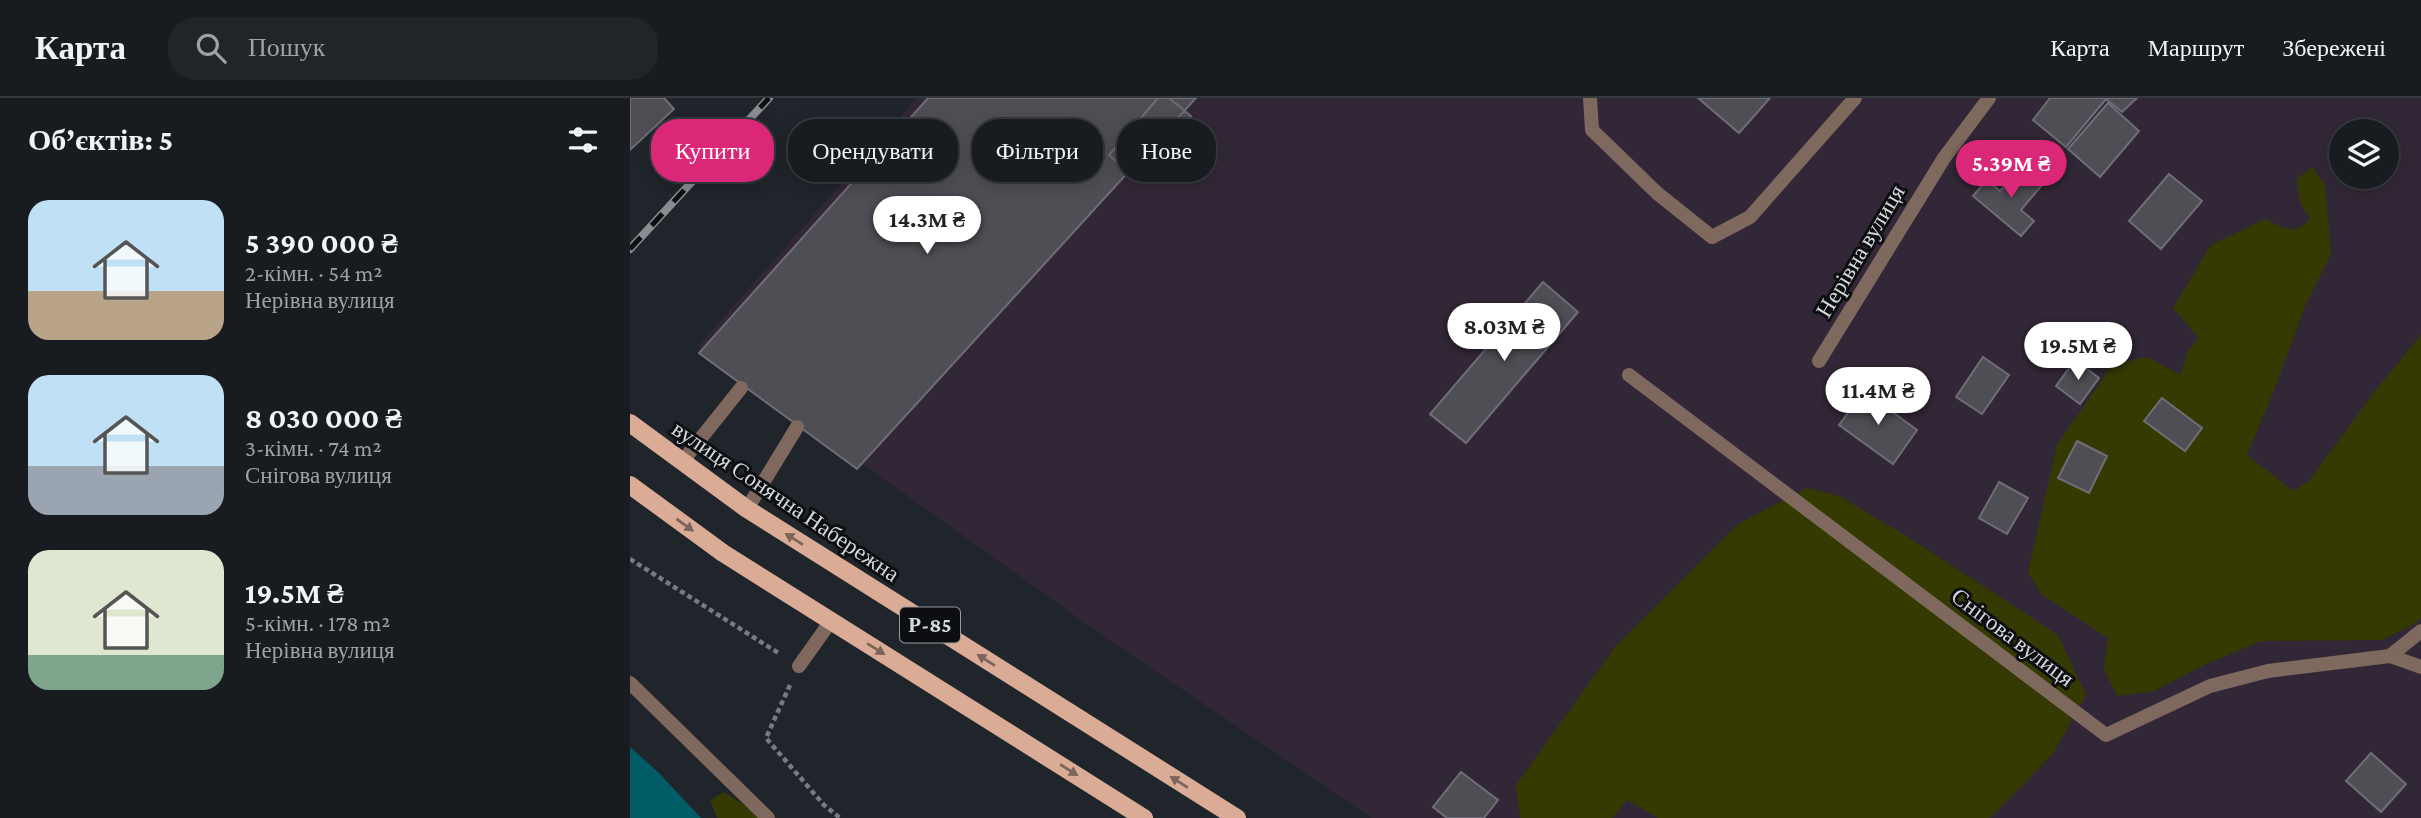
<!DOCTYPE html>
<html lang="uk">
<head>
<meta charset="utf-8">
<style>
  body { margin:0; font-family:"Crimson Pro",serif; background:#212529; color:#f1f3f6; height:100vh; display:flex; flex-direction:column; font-size:26px; white-space:nowrap }
  * { box-sizing:border-box; margin:0 }
  p { font-size:23px; color:#9fa1a5 }
  .icon { flex:none; width:38px; height:38px; fill:none; stroke:currentColor; stroke-width:2; stroke-linecap:round; stroke-linejoin:round }
  .map { position:relative; flex:1; overflow:hidden }
  .drawer { display:flex; flex-direction:column; background:#181c20; width:630px }
  .drawer>* { flex:none }
  .top-card { position:absolute; left:21px; top:21px; width:665px; height:63px; display:flex; gap:14px }
  .buttons { position:absolute; left:1699px; top:21px; display:grid; gap:14px }
  .buttons a { display:grid; place-items:center; width:70px; height:70px; border-radius:50%; background:#181c20; box-shadow:0 4px 18px #0003,0 0 0 2px #363a3e; font-size:35px }
  .price { position:absolute; translate:-50% -60px; padding:0 16px; border-radius:24px; background:#fff; color:#222; font-size:23px; line-height:46px; filter:drop-shadow(0 2px 4px #0008) }
  .price::after { content:''; position:absolute; left:50%; top:42px; width:21px; height:16px; margin-left:-10px; background:inherit; clip-path:polygon(0 0,100% 0,50% 100%) }
  .price.selected { background:#db2777; color:#fff }
  ul { padding:0; list-style:none }
  li { display:flex; align-items:center; gap:21px; height:175px; padding:0 28px }
  li span { display:grid; place-items:center; flex:none; width:196px; height:140px; border-radius:21px; color:#555 }
  li>.icon { margin-inline-start:auto }
  span .icon { width:84px; height:84px; fill:#fffc; stroke-width:1 }
  li b { font-size:30px }
  h2 { display:flex; justify-content:space-between; align-items:center; height:84px; padding:0 28px; font-size:30px }
  .chip { padding:0 24px; border-radius:28px; background:#181c20; box-shadow:0 4px 18px #0003,0 0 0 2px #363a3e; font-size:24px; line-height:63px }
  .chip.selected { background:#db2777; color:#fff }
  header { display:flex; align-items:center; gap:42px; box-sizing:border-box; height:98px; padding:0 35px; background:#181c20; border-bottom:2px solid #363a3e }
  header strong { font-size:33px }
  nav { display:flex; gap:38px; margin-inline-start:auto; font-size:24px }
  .search { width:490px; height:63px; background:#212529; display:flex; align-items:center; gap:18px; box-sizing:border-box; padding:0 24px; border-radius:28px; color:#9fa1a5; font-size:26px }
  main { display:flex; flex:1; min-height:0 }
  .map>svg:first-child { display:block }
  .industrial { fill:#322736; fill-rule:evenodd }
  .green { fill:#353a03 }
  .water { fill:#005c65 }
  .building { fill:#4f4e55; stroke:#6f6d75; stroke-width:2 }
  .lines { fill:none; stroke-linecap:round; stroke-linejoin:round }
  .path { stroke:#787c81; stroke-width:4.5; stroke-dasharray:5 3.5; stroke-linecap:butt }
  .lane { stroke:#7f685d; stroke-width:14 }
  .street { stroke:#7f685d; stroke-width:14 }
  .primary { stroke:#daab95; stroke-width:18 }
  .rail-casing { stroke:#898d91; stroke-width:8 }
  .rail { stroke:#0c0e11; stroke-width:5; stroke-dasharray:16; stroke-linecap:butt }
  .oneway { fill:#7d645a }
  .labels { text-anchor:middle; dominant-baseline:central; stroke-width:6; stroke-linejoin:round; paint-order:stroke }
  .shield { fill:#0c0e11; stroke:#989b9e; stroke-width:2 }
  .shield-label { font-size:21px; font-weight:bold; fill:#d4d8db }
  .street-label { font-size:23px; fill:#d4d8db; stroke:#0c0e11 }
</style>
</head>
<body>
<header>
<strong>Карта</strong>
<div class="search"><svg class="icon" aria-label="search" viewBox="0 0 24 24"><circle cx="10" cy="10" r="6"/><path d="M15 15l6 6"/></svg>Пошук</div>
<nav><a>Карта</a><a>Маршрут</a><a>Збережені</a></nav>
</header>
<main>
<section class="drawer">
<h2>Об’єктів: 5<svg class="icon" aria-label="filters" viewBox="0 0 24 24"><path d="M4 7h16M4 17h16"/><circle cx="9" cy="7" r="2"/><circle cx="15" cy="17" r="2"/></svg></h2>
<ul>
<li><span style="background:linear-gradient(#bfe0f5 65%,#b9a48a 0)"><svg class="icon" aria-label="home" viewBox="0 0 24 24"><path d="M3 11l9-7 9 7M6 9v11h12V9"/></svg></span><div><b>5 390 000 ₴</b><p>2-кімн. · 54 m²</p><p>Нерівна вулиця</p></div></li>
<li><span style="background:linear-gradient(#bfe0f5 65%,#9aa5b1 0)"><svg class="icon" aria-label="home" viewBox="0 0 24 24"><path d="M3 11l9-7 9 7M6 9v11h12V9"/></svg></span><div><b>8 030 000 ₴</b><p>3-кімн. · 74 m²</p><p>Снігова вулиця</p></div></li>
<li><span style="background:linear-gradient(#dfe7d0 75%,#7fa58c 0)"><svg class="icon" aria-label="home" viewBox="0 0 24 24"><path d="M3 11l9-7 9 7M6 9v11h12V9"/></svg></span><div><b>19.5M ₴</b><p>5-кімн. · 178 m²</p><p>Нерівна вулиця</p></div></li>
</ul>
</section>
<div class="map">
<svg width="1791" height="720" viewBox="0 0 1791 720">
  <rect width="100%" height="100%" fill="#20252b"/>
  <path class="industrial" d="M 287,0 L 1791,0 L 1791,720 L 742,720 L 462,530 L 68,248 ZM 1712,33 L 1757,33 L 1757,79 L 1712,79 Z"/>
  <path class="green" d="M 1682,69 L 1695,86 L 1701,156 L 1675,208 L 1645,290 L 1617,357 L 1663,393 L 1679,383 L 1744,294 L 1791,237 L 1791,520 L 1779,529 L 1751,542 L 1631,543 L 1574,567 L 1524,593 L 1487,598 L 1474,571 L 1478,540 L 1411,496 L 1398,474 L 1427,347 L 1483,266 L 1518,259 L 1550,277 L 1558,252 L 1569,240 L 1543,210 L 1581,147 L 1635,121 C 1653,130 1666,139 1680,120 L 1670,105 L 1667,81 Z
    M 1177,390 L 1209,398 L 1283,442 L 1428,537 L 1456,597 L 1423,656 L 1360,720 L 1028,720 L 997,702 L 982,720 L 890,720 L 886,687 L 985,549 L 1108,426 Z
    M 94,694 L 117,709 L 128,720 L 87,720 L 80,702 Z"/>
  <path class="water" d="M 0,649 L 29,675 L 71,720 L 0,720 Z"/>
  <path class="building" d="M 0,0 L 34,0 L 44,11 L 0,52 Z
    M 298,0 L 566,0 L 227,371 L 69,255 Z
    M 528,0 L 539,0 L 561,18 L 506,81 L 479,57 Z
    M 1068,0 L 1140,0 L 1109,35 Z
    M 1420,0 L 1507,0 L 1492,14 L 1476,1 L 1436,49 L 1403,22 Z
    M 1478,5 L 1509,33 L 1470,79 L 1438,51 Z
    M 1391,69 L 1412,87 L 1391,112 L 1404,123 L 1391,138 L 1343,98 L 1357,82 L 1370,93 Z
    M 1539,76 L 1572,103 L 1531,151 L 1499,123 Z
    M 913,184 L 948,214 L 836,345 L 800,316 Z
    M 1353,259 L 1379,277 L 1352,316 L 1326,299 Z
    M 1445,262 L 1469,280 L 1450,306 L 1426,288 Z
    M 1234,293 L 1287,332 L 1263,366 L 1209,327 Z
    M 1532,300 L 1572,330 L 1555,353 L 1514,323 Z
    M 1447,343 L 1477,358 L 1459,395 L 1428,380 Z
    M 1369,384 L 1398,400 L 1377,436 L 1349,420 Z
    M 1741,655 L 1776,686 L 1751,714 L 1716,683 Z
    M 831,674 L 868,702 L 854,720 L 817,720 L 803,709 Z"/>
  <g class="lines">
    <path class="path" d="M 0,461 L 150,556
      M 160,587 L 136,640 L 194,707 L 210,720"/>
    <path class="lane" d="M 960,0 L 962,32 L 1027,95 L 1082,139 L 1120,119 L 1225,0
      M 52,364 L 111,290
      M 117,411 L 167,329
      M 1760,558 L 1791,533
      M 169,568 L 201,523
      M 0,585 L 138,720"/>
    <path class="street" d="M 1189,263 L 1314,60 L 1359,0
      M 999,277 L 1476,637 L 1580,588 L 1638,573 L 1760,558 L 1791,569"/>
    <path class="primary" d="M 0,325 L 117,411 L 607,720
      M 0,387 L 93,455 L 514,720"/>
    <defs>
      <path id="rail" d="M 0,151 L 139,0"/>
    </defs>
    <use href="#rail" class="rail-casing"/>
    <use href="#rail" class="rail"/>
  </g>
  <defs><path id="oneway-solid" d="M-6-.8H1V-3.2L6.5 0L1 3.2V.8H-6Z" transform="scale(1.75)"/></defs>
  <g class="oneway">
    <use href="#oneway-solid" transform="translate(55 427) rotate(36)"/>
    <use href="#oneway-solid" transform="translate(164 441) rotate(-148)"/>
    <use href="#oneway-solid" transform="translate(246 551) rotate(32)"/>
    <use href="#oneway-solid" transform="translate(356 562) rotate(-148)"/>
    <use href="#oneway-solid" transform="translate(439 672) rotate(32)"/>
    <use href="#oneway-solid" transform="translate(549 684) rotate(-148)"/>
  </g>
  <g class="labels">
    <rect class="shield" x="270" y="509.5" width="60" height="35" rx="5"/>
    <g class="shield-label">
      <text x="300" y="527">Р-85</text>
    </g>
    <g class="street-label">
      <text transform="translate(1230 153) rotate(-59)">Нерівна вулиця</text>
      <text transform="translate(156 403) rotate(34)">вулиця Сонячна Набережна</text>
      <text transform="translate(1383 539) rotate(37)">Снігова вулиця</text>
    </g>
  </g>
</svg>
<div class="buttons">
<a><svg class="icon" aria-label="layers" viewBox="0 0 24 24"><path d="M12 4l9 5-9 5-9-5zM3 14l9 5 9-5"/></svg></a>
</div>
<b class="price selected" style="left:1381px;top:102px">5.39M ₴</b>
<b class="price" style="left:297px;top:158px">14.3M ₴</b>
<b class="price" style="left:874px;top:265px">8.03M ₴</b>
<b class="price" style="left:1448px;top:284px">19.5M ₴</b>
<b class="price" style="left:1248px;top:329px">11.4M ₴</b>
<div class="top-card">
<a class="chip selected">Купити</a>
<a class="chip">Орендувати</a>
<a class="chip">Фільтри</a>
<a class="chip">Нове</a>
</div>
</div>
</main>
</body>
</html>
